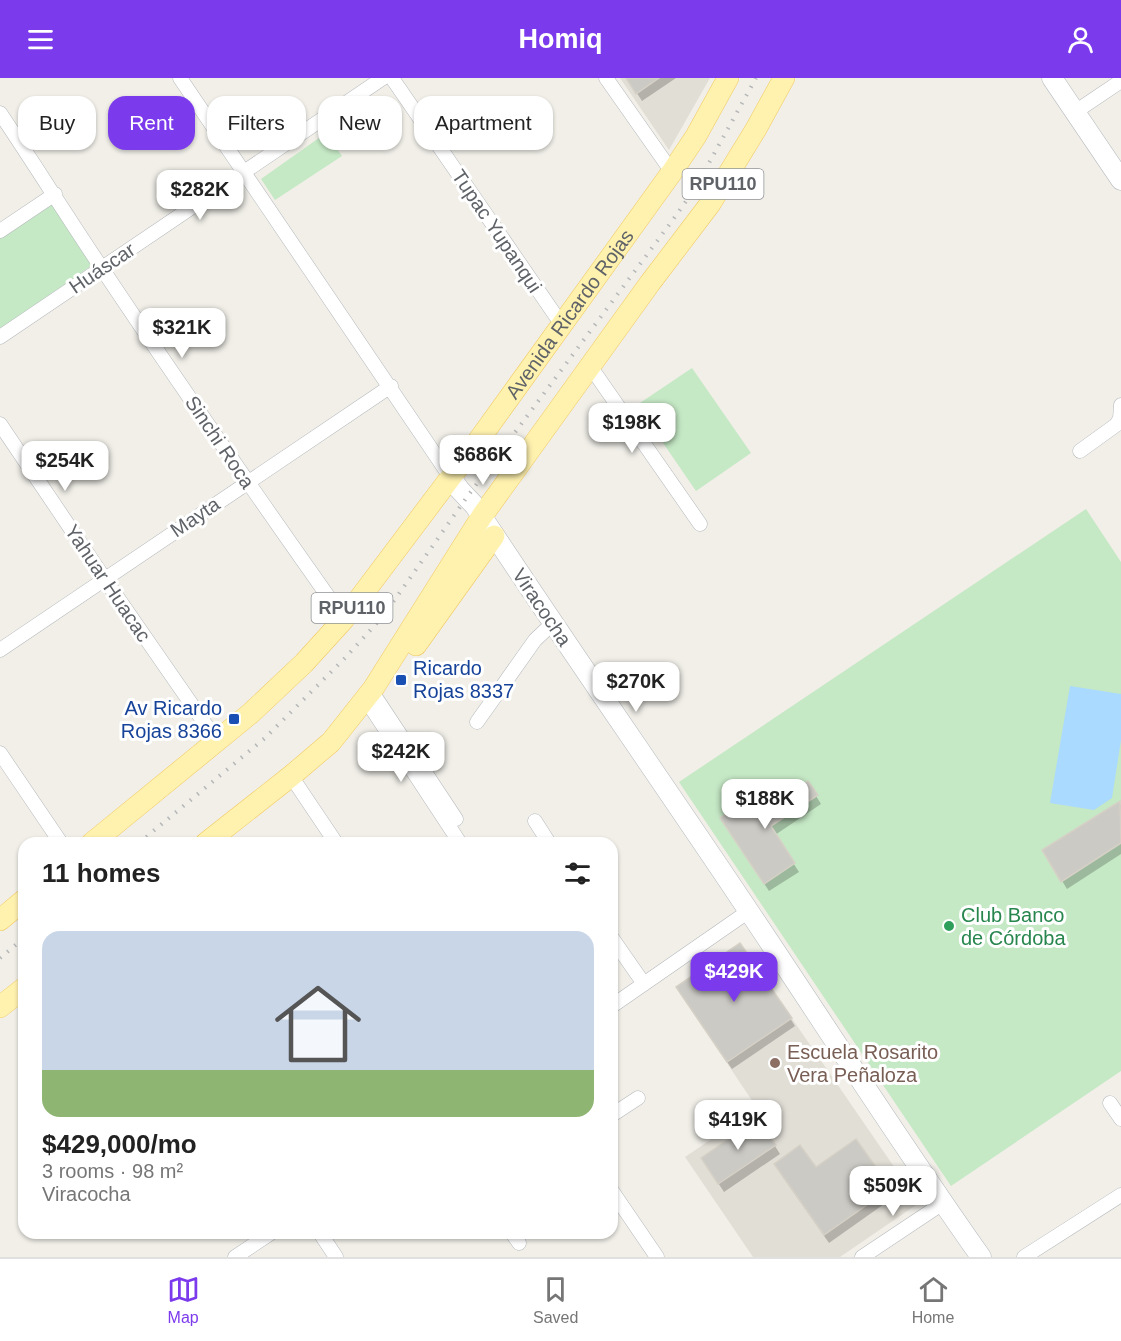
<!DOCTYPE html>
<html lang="en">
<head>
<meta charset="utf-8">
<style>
  body { margin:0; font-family:Helvetica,sans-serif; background:#f2f2f2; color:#222; height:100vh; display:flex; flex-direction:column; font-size:22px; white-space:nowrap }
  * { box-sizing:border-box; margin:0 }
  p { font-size:20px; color:#767676 }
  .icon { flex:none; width:33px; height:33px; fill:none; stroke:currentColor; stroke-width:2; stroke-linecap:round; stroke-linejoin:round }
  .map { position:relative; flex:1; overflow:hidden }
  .drawer { position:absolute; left:18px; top:759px; width:600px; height:402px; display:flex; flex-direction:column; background:#fff; border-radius:18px; box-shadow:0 2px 4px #0004 }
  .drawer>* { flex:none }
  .top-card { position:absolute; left:18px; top:18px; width:600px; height:54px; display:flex; gap:12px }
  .price { position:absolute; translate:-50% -51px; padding:0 14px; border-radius:12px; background:#fff; color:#222; font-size:20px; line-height:39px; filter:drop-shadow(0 2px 3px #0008) }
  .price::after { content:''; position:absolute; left:50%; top:36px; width:18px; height:14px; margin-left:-9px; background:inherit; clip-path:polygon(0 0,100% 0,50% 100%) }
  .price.selected { background:#7c3aed; color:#fff }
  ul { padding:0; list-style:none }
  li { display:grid; align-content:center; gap:12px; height:318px; padding:0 24px }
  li+li { border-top:2px solid #e0e0e0 }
  li span { display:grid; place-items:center; height:186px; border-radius:18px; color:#555 }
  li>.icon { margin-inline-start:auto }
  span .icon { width:108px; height:108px; fill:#fffc; stroke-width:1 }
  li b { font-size:26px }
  h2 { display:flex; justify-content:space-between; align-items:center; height:72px; padding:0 24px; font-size:26px }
  .pill { padding:0 21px; border-radius:18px; background:#fff; box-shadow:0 2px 4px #0004; font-size:21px; line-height:54px }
  .pill.selected { background:#7c3aed; color:#fff }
  header { display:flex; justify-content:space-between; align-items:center; height:78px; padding:0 24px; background:#7c3aed; color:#fff; font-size:27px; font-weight:800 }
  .tab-bar { display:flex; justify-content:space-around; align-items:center; height:84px; border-top:2px solid #e0e0e0; background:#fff; font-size:16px; color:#767676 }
  .tab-bar a { display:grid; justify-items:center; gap:3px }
  .tab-bar .selected { color:#7c3aed }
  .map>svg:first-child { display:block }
  .education { fill:#e1ded6 }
  .green { fill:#c5e8c5 }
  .water { fill:#aadaff }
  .shadow { fill:#0003 }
  .building { fill:#cccac5; stroke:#d6d1c6; stroke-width:1.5 }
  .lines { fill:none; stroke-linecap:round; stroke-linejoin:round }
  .minor-casing { stroke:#b5b8bc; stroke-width:15 }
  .secondary-casing { stroke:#b6babf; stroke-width:21 }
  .primary-casing { stroke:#f2c960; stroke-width:22 }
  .minor { stroke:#fff; stroke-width:14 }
  .secondary { stroke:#fff; stroke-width:20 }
  .primary { stroke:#fff2af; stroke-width:21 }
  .rail { stroke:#b6b7b8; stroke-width:4; stroke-dasharray:1.5 8; stroke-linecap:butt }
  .transit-dot { fill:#1a4fb4; stroke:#fff; stroke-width:2 }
  .leisure-dot { fill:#2e9e5b; stroke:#fff; stroke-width:2 }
  .education-dot { fill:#8d6e63; stroke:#fff; stroke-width:2 }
  .labels { text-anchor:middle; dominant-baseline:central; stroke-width:6; stroke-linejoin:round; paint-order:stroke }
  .shield { fill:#fff; stroke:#8f9295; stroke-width:1.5 }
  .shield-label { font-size:18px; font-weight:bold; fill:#5f6368 }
  .street-label { font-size:20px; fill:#5f6368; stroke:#fff }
  .transit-label { font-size:20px; fill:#164399; stroke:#fff; text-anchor:start }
  .leisure-label { font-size:20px; fill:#27864d; stroke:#fff; text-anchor:start }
  .education-label { font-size:20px; fill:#785e54; stroke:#fff; text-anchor:start }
</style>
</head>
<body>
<header><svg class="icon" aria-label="menu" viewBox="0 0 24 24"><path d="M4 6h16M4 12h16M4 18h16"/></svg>Homiq<svg class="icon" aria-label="person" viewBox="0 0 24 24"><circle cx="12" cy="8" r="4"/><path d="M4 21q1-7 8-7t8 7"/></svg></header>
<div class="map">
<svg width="1121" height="1179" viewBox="0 0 1121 1179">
  <rect width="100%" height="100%" fill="#f1efe8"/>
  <path class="education" d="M 620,0 L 710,0 L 669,72 Z
    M 740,865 L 919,1125 L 840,1179 L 753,1179 L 685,1079 L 757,1030 L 676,909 Z"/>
  <path class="green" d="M 326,55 L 342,78 L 275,122 L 261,101 Z
    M 50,119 L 97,184 L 0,251 L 0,155 Z
    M 692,290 L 751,375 L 696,413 L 637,327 Z
    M 1086,431 L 1121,484 L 1121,993 L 951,1108 L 679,704 Z"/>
  <path class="water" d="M 1070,608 L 1121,616 L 1121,662 L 1112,720 L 1094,732 L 1050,725 Z"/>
  <path class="shadow" d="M 627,0 L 676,0 L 642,23 Z
    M 808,705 L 821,726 L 775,757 L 799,794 L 769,813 L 727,748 L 766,732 Z
    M 1119,725 L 1121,728 L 1121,776 L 1067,811 L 1044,773 Z
    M 682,918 L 790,940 L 795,948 L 732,991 Z
    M 855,1063 L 894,1119 L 829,1165 L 780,1095 L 815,1091 Z
    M 775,1068 L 780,1076 L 724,1114 L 707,1088 Z"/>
  <path class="building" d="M 626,0 L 659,0 L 636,16 Z
    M 808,703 L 818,717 L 771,748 L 795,785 L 764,806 L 720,740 L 757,715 L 767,730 Z
    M 1120,723 L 1121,765 L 1061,804 L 1042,772 Z
    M 740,865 L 792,940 L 727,984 L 676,909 Z
    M 758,1041 L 776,1067 L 718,1106 L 701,1080 Z
    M 856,1061 L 891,1110 L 824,1157 L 774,1086 L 800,1067 L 816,1089 Z"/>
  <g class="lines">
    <defs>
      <path id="minor" d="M 180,0 L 451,400
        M 392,0 L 562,247
        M 606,0 L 672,94
        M 1075,34 L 1121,3
        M 0,35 C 35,87 68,140 103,192 C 181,309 262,425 344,541
        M 0,153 L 55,116
        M 0,259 L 383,0
        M 590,288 L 700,446
        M 0,346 L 104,500 L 217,663
        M 1080,373 L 1116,347 L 1120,341 L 1121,327
        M 0,572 L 391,308
        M 376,620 L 456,741
        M 370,628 L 460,765
        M 477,644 L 535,562 L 553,545
        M 0,675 L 61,765
        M 291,698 L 336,765
        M 535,743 L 549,765
        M 612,860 L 644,906
        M 612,928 L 749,833
        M 1110,1025 L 1121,1041
        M 612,1037 L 638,1020
        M 612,1113 L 657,1179
        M 320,1155 L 336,1179
        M 512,1155 L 519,1165
        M 235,1179 L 271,1155
        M 862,1179 L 943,1125
        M 1024,1179 L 1121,1117"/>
      <path id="secondary" d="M 1052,0 L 1121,102
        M 451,400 L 459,411 L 475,428 C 565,565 659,699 750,835 C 827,950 901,1066 981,1179"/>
      <g id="primary">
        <path d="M 416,567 L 494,458"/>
        <path id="s1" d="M 92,765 L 251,635 L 304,585 L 344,541 L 478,363 L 672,94 L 696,58 L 728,0"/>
        <path d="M 206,765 L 291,698 L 331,664 L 373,611 L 482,438 L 650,205 L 710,126 L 756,51 L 784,0"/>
        <path d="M 0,842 L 24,822"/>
        <path d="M 0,929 L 24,910"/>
      </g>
    </defs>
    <use href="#minor" class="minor-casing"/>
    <use href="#secondary" class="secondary-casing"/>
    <use href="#primary" class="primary-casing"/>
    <use href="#minor" class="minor"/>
    <use href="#secondary" class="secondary"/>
    <use href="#primary" class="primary"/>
    <path class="rail" d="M 139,765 L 265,660 L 346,579 L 384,537 L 467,419 L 672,143 L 694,112 L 756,0
      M 0,880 L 24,860"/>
  </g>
  <g class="transit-dot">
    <rect x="395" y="596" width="12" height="12" rx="3"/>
    <rect x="228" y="635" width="12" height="12" rx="3"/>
  </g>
  <circle class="leisure-dot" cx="949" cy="848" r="6"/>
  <circle class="education-dot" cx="775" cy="985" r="6"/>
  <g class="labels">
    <g class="shield">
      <rect x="682.5" y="91" width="81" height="30" rx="4.5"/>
      <rect x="311.5" y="515" width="81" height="30" rx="4.5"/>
    </g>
    <g class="shield-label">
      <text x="723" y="106">RPU110</text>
      <text x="352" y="530">RPU110</text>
    </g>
    <g class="street-label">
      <text transform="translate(497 153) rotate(56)">Tupac Yupanqui</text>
      <text transform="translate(102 190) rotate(-34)">Huáscar</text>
      <text stroke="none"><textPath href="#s1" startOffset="717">Avenida Ricardo Rojas</textPath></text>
      <text transform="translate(220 364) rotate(56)">Sinchi Roca</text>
      <text transform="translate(195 439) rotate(-34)">Mayta</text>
      <text transform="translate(108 505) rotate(56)">Yahuar Huacac</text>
      <text transform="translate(542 529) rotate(56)">Viracocha</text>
    </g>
    <g class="transit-label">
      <text x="413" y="590">Ricardo<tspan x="413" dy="23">Rojas 8337</tspan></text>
      <text x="222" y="630" text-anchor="end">Av Ricardo<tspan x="222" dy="23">Rojas 8366</tspan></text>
    </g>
    <g class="leisure-label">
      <text x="961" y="837">Club Banco<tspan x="961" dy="23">de Córdoba</tspan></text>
    </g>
    <g class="education-label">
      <text x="787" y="974">Escuela Rosarito<tspan x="787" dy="23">Vera Peñaloza</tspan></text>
    </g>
  </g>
</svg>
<b class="price" style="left:200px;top:143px">$282K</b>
<b class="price" style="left:182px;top:281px">$321K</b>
<b class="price" style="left:632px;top:376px">$198K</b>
<b class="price" style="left:483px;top:408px">$686K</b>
<b class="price" style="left:65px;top:414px">$254K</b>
<b class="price" style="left:636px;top:635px">$270K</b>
<b class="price" style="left:401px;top:705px">$242K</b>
<b class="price" style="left:765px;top:752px">$188K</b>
<b class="price selected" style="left:734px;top:925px">$429K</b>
<b class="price" style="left:738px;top:1073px">$419K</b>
<b class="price" style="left:893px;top:1139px">$509K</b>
<div class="top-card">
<a class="pill">Buy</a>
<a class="pill selected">Rent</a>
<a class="pill">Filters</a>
<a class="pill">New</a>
<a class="pill">Apartment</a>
</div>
<section class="drawer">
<h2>11 homes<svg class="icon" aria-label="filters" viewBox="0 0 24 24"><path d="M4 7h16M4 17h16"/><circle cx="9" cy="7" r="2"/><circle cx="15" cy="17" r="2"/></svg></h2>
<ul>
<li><span style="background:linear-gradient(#c9d6e8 75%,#8fb573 0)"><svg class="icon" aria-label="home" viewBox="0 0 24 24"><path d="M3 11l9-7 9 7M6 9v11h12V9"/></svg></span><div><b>$429,000/mo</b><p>3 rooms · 98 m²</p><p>Viracocha</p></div></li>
</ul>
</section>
</div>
<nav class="tab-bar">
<a class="selected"><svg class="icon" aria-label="map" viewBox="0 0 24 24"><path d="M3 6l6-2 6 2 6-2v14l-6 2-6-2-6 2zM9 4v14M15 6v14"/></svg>Map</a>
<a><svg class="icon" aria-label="saved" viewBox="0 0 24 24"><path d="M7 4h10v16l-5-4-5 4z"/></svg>Saved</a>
<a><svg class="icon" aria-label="home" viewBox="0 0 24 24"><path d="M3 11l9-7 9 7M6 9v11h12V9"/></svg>Home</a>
</nav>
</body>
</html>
